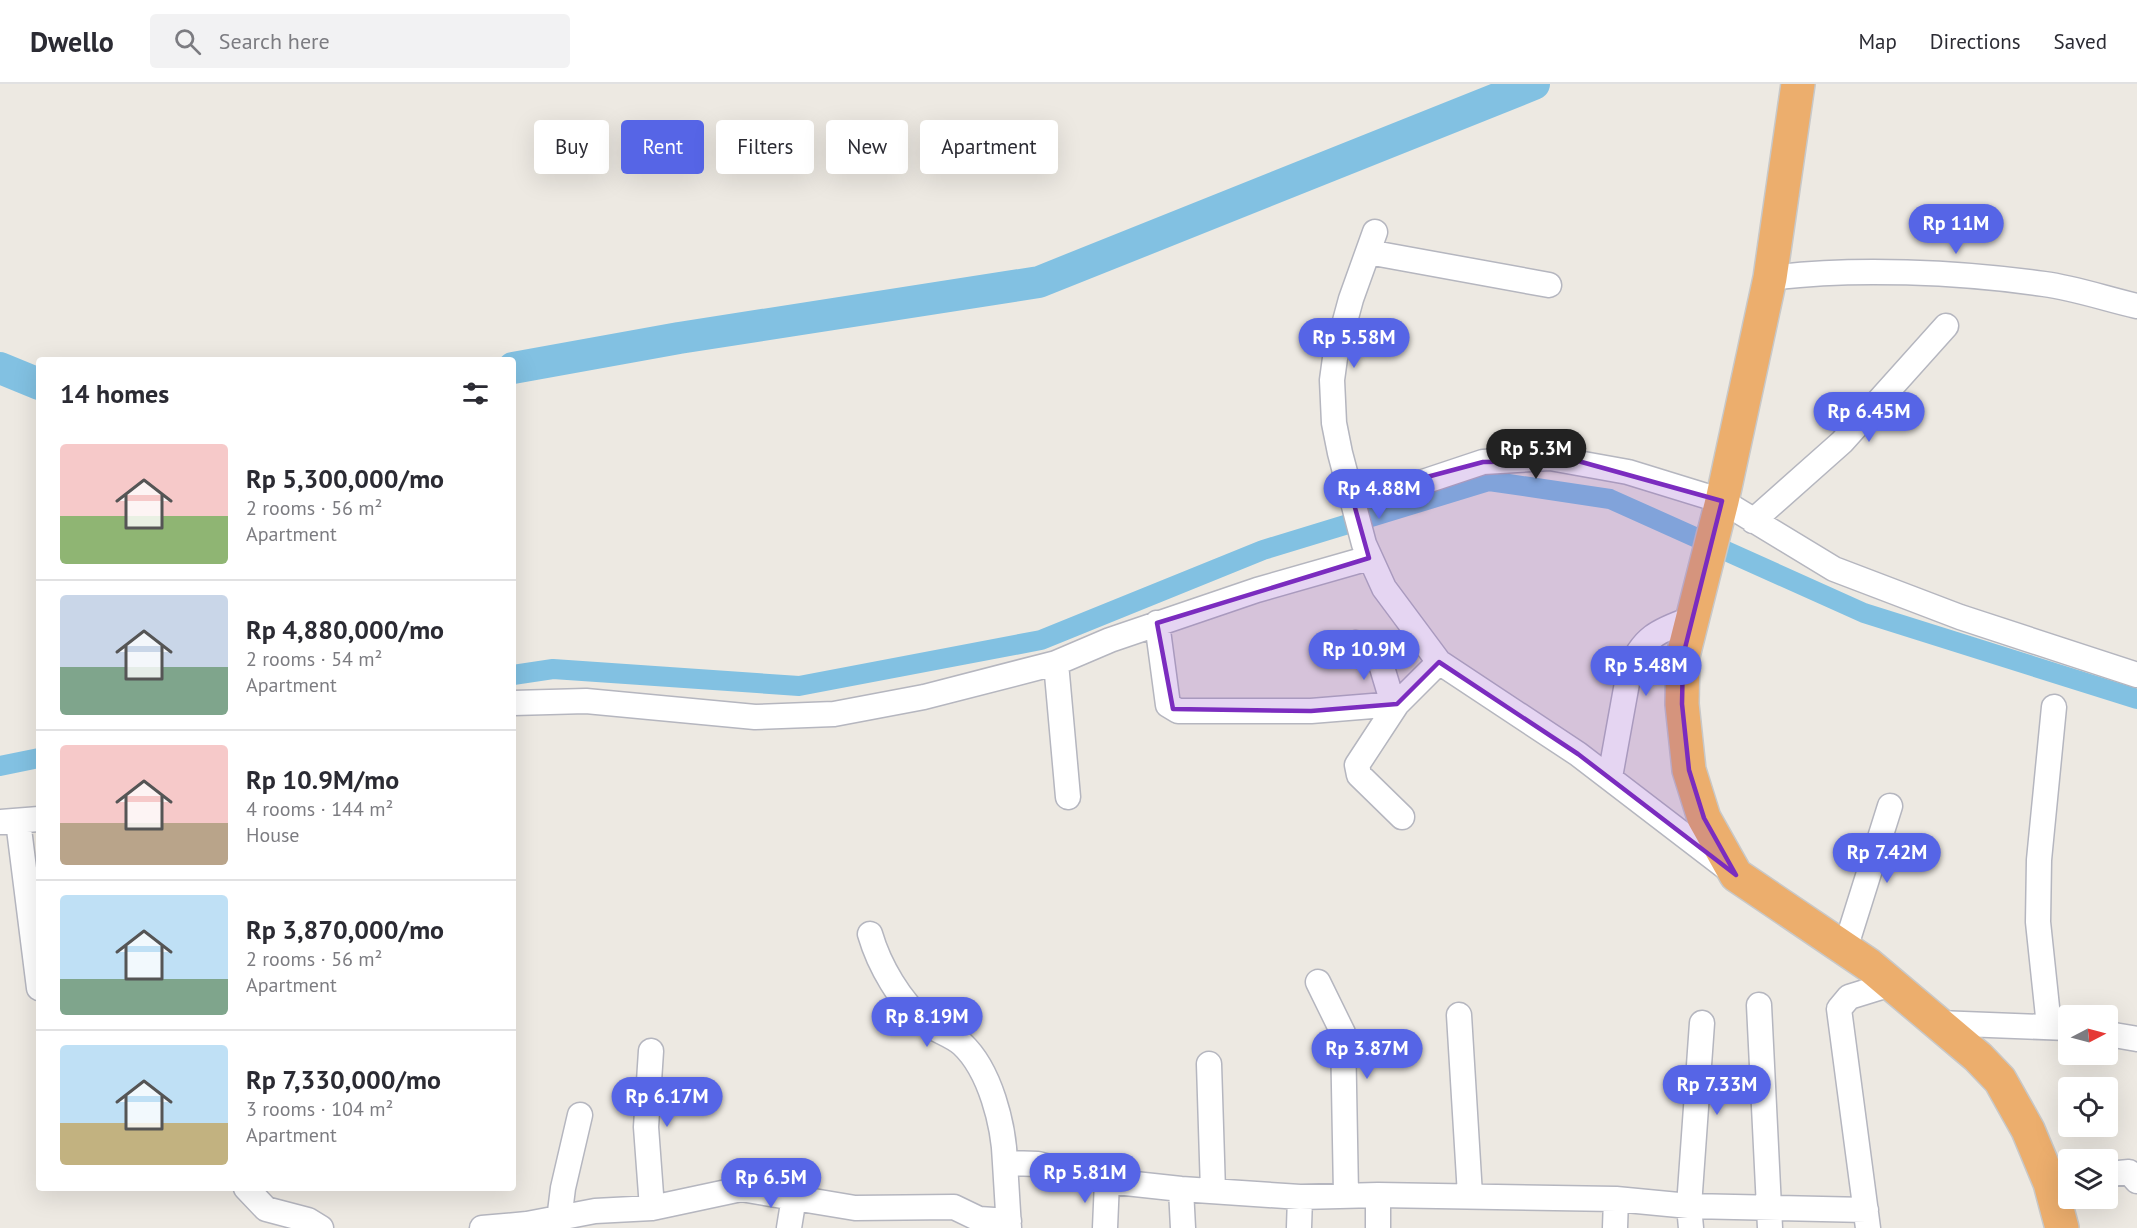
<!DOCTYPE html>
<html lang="en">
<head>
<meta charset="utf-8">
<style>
  body { margin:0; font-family:"PT Sans",sans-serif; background:#f2f2f3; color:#2b2b33; height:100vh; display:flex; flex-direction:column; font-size:22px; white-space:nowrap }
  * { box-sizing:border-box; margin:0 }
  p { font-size:20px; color:#7c7c81 }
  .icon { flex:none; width:33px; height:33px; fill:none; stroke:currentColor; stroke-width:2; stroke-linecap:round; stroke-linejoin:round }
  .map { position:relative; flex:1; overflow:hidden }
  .drawer { position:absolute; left:36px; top:273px; width:480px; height:834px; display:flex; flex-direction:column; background:#fff; border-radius:6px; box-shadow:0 6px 24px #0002 }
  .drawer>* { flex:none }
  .banner { position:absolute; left:534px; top:36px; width:570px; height:54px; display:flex; gap:12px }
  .needle { width:39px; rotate:84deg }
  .controls { position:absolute; left:2058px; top:921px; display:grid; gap:12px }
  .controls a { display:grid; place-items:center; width:60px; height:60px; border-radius:6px; background:#fff; box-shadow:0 6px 24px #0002; font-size:30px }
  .price { position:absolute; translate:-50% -51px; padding:0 14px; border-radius:21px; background:#5665e6; color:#fff; font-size:20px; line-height:39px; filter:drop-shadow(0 2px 3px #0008) }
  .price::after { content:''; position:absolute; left:50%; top:36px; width:18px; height:14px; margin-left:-9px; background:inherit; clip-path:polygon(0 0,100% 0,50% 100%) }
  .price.active { background:#222; color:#fff }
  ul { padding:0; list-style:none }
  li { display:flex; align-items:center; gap:18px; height:150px; padding:0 24px }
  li+li { border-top:2px solid #e1e1e2 }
  li span { display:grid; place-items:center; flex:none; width:168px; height:120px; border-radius:6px; color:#555 }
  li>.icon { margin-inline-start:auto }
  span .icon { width:72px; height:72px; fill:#fffc; stroke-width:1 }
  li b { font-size:26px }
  h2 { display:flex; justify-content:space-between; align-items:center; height:72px; padding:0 24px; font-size:26px }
  .pill { padding:0 21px; border-radius:6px; background:#fff; box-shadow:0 6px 24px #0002; font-size:21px; line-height:54px }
  .pill.active { background:#5665e6; color:#fff }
  header { display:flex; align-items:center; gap:36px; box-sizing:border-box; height:84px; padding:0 30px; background:#fff; border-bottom:2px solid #e1e1e2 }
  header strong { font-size:28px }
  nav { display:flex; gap:33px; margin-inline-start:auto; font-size:21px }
  .search { width:420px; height:54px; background:#f2f2f3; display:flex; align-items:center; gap:15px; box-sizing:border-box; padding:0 21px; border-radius:6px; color:#7c7c81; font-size:22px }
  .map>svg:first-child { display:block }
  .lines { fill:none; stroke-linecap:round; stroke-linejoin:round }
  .canal { stroke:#82c1e2; stroke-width:20 }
  .river { stroke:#82c1e2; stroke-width:32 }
  .minor-casing { stroke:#b5b6bf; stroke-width:27 }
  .highway-casing { stroke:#c8c8c8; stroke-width:36 }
  .minor { stroke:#fff; stroke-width:24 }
  .highway { stroke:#ecae6d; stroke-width:33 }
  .marked { fill:#7b2cbf; fill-opacity:0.2; stroke:#7b2cbf; stroke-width:4.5; stroke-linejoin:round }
</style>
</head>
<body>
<header>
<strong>Dwello</strong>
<div class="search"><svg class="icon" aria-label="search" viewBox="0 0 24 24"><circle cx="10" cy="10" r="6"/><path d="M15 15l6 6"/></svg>Search here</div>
<nav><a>Map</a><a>Directions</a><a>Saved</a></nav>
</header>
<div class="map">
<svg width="2137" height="1144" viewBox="0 0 2137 1144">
  <rect width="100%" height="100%" fill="#ede9e2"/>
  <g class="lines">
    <path class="canal" d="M 513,591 L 553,585 L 799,602 L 1041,556 L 1263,466 L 1489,397 L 1610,415 L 1864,529 L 2137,615
      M 0,682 L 39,674"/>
    <path class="river" d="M 0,284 L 39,300
      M 513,284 L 679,254 L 1039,198 L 1534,0"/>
    <defs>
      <path id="minor" d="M 1375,148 L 1351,215 L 1335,274 L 1332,296 L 1334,339 L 1340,369 L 1364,460 L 1384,504 L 1439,578 L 1578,670 L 1728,785
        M 1368,168 L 1549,201
        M 1770,194 C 1853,183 1960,188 2044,200 C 2075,204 2106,215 2137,222
        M 1352,413 L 1420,399 L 1483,378 L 1550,374 L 1628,388 L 1722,417 L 1834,485 L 1960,533 L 2137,591
        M 1753,437 L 1842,358 L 1946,242
        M 1157,539 L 1168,621 L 1178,627 L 1311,627 L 1397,620 L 1439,578
        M 1356,559 L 1381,580 L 1393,620
        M 1056,579 L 1068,713
        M 513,619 L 586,617 L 755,633 L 834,630 L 924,613 L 1056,579 L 1110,556 L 1257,506 L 1369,474
        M 1397,620 L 1357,681 L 1359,691 L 1402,733
        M 1610,693 L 1629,588 C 1641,554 1659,546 1691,535
        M 18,737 L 39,904
        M 0,738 L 39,735
        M 870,850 C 879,881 900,918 926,939 C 937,947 952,951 962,960 C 990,986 1004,1041 1005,1079
        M 1845,865 L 1890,722
        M 1318,898 L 1343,949 L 1346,1110
        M 1759,921 L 1770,1144
        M 1459,931 L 1470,1111
        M 1938,939 L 2068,944
        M 2049,942 L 2038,838 L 2039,776 L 2054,623
        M 2108,950 L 2137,955
        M 651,967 L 646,1043 L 652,1124
        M 1209,980 L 1213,1107
        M 2108,1090 L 2129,1088 L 2137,1097
        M 246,1104 L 266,1125 L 308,1136 L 321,1144
        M 1181,1105 L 1183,1144
        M 1378,1111 L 1378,1144
        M 482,1144 L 527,1140 L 595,1127 L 652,1124 L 741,1105 L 855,1124 L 954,1123 L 979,1135 L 1009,1137
        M 558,1144 L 563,1104 L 580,1031
        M 789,1144 L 794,1113
        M 1009,1144 L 1005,1079 L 1038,1080 L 1107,1097 L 1181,1105 L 1300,1113 L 1378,1111 L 1616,1115 L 1689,1122 L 1866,1126
        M 1105,1144 L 1107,1097
        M 1299,1144 L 1300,1113
        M 1615,1144 L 1616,1115
        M 1691,1144 L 1689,1122 L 1702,939
        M 1868,1144 L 1839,925 L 1849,913 L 1891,900"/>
      <path id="highway" d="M 1798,0 L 1770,194 L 1722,417 L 1683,572 L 1682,620 L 1689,686 L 1704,734 L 1736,791 L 1869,881 L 1978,973 L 2000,996 L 2028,1046 L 2050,1099 L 2062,1144"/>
    </defs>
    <use href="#minor" class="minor-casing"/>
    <use href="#highway" class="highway-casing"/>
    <use href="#minor" class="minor"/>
    <use href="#highway" class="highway"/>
  </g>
  <path class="marked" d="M 1578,377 L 1722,417 L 1683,572 L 1682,620 L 1689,686 L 1704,734 L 1736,791 L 1578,670 L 1439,578 L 1397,620 L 1311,627 L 1173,625 L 1157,539 L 1369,474 L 1352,413 L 1483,378 Z"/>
</svg>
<div class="controls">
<a><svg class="needle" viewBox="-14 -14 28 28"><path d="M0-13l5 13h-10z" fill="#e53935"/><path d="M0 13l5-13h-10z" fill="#7c7c81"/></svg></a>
<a><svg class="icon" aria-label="locate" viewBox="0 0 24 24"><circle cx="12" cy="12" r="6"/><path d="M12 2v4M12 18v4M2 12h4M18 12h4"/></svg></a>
<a><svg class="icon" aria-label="layers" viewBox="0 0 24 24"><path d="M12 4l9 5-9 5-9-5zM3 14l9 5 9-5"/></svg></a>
</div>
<b class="price" style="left:1956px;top:171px">Rp 11M</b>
<b class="price" style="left:1354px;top:285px">Rp 5.58M</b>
<b class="price" style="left:1869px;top:359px">Rp 6.45M</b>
<b class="price active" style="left:1536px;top:396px">Rp 5.3M</b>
<b class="price" style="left:1379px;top:436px">Rp 4.88M</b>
<b class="price" style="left:1364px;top:597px">Rp 10.9M</b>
<b class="price" style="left:1646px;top:613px">Rp 5.48M</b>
<b class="price" style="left:1887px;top:800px">Rp 7.42M</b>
<b class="price" style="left:927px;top:964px">Rp 8.19M</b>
<b class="price" style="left:1367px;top:996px">Rp 3.87M</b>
<b class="price" style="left:1717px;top:1032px">Rp 7.33M</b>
<b class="price" style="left:667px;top:1044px">Rp 6.17M</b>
<b class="price" style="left:1085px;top:1120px">Rp 5.81M</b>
<b class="price" style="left:771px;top:1125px">Rp 6.5M</b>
<div class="banner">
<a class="pill">Buy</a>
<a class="pill active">Rent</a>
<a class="pill">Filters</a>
<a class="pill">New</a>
<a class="pill">Apartment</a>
</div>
<section class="drawer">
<h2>14 homes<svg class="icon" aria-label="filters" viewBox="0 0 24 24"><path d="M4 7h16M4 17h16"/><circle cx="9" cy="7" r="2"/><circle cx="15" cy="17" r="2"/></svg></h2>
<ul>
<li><span style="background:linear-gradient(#f6c9c9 60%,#8fb573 0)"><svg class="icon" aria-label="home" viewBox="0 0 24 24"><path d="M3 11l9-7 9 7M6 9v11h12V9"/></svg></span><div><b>Rp 5,300,000/mo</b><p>2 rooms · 56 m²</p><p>Apartment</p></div></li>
<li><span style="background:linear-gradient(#c9d6e8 60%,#7fa58c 0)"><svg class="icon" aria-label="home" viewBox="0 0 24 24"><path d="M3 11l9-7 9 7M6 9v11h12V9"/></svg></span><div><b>Rp 4,880,000/mo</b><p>2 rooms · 54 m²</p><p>Apartment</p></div></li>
<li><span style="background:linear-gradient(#f6c9c9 65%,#b9a48a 0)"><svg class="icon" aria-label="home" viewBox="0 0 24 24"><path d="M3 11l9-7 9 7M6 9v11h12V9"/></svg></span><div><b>Rp 10.9M/mo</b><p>4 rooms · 144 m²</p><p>House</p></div></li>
<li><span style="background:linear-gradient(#bfe0f5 70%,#7fa58c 0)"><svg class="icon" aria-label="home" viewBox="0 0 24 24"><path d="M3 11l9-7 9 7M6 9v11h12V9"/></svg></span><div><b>Rp 3,870,000/mo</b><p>2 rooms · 56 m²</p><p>Apartment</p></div></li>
<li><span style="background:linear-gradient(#bfe0f5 65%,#c2b280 0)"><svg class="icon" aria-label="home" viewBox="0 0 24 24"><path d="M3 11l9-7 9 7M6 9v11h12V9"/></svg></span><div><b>Rp 7,330,000/mo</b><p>3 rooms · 104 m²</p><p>Apartment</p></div></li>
</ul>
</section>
</div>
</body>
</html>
